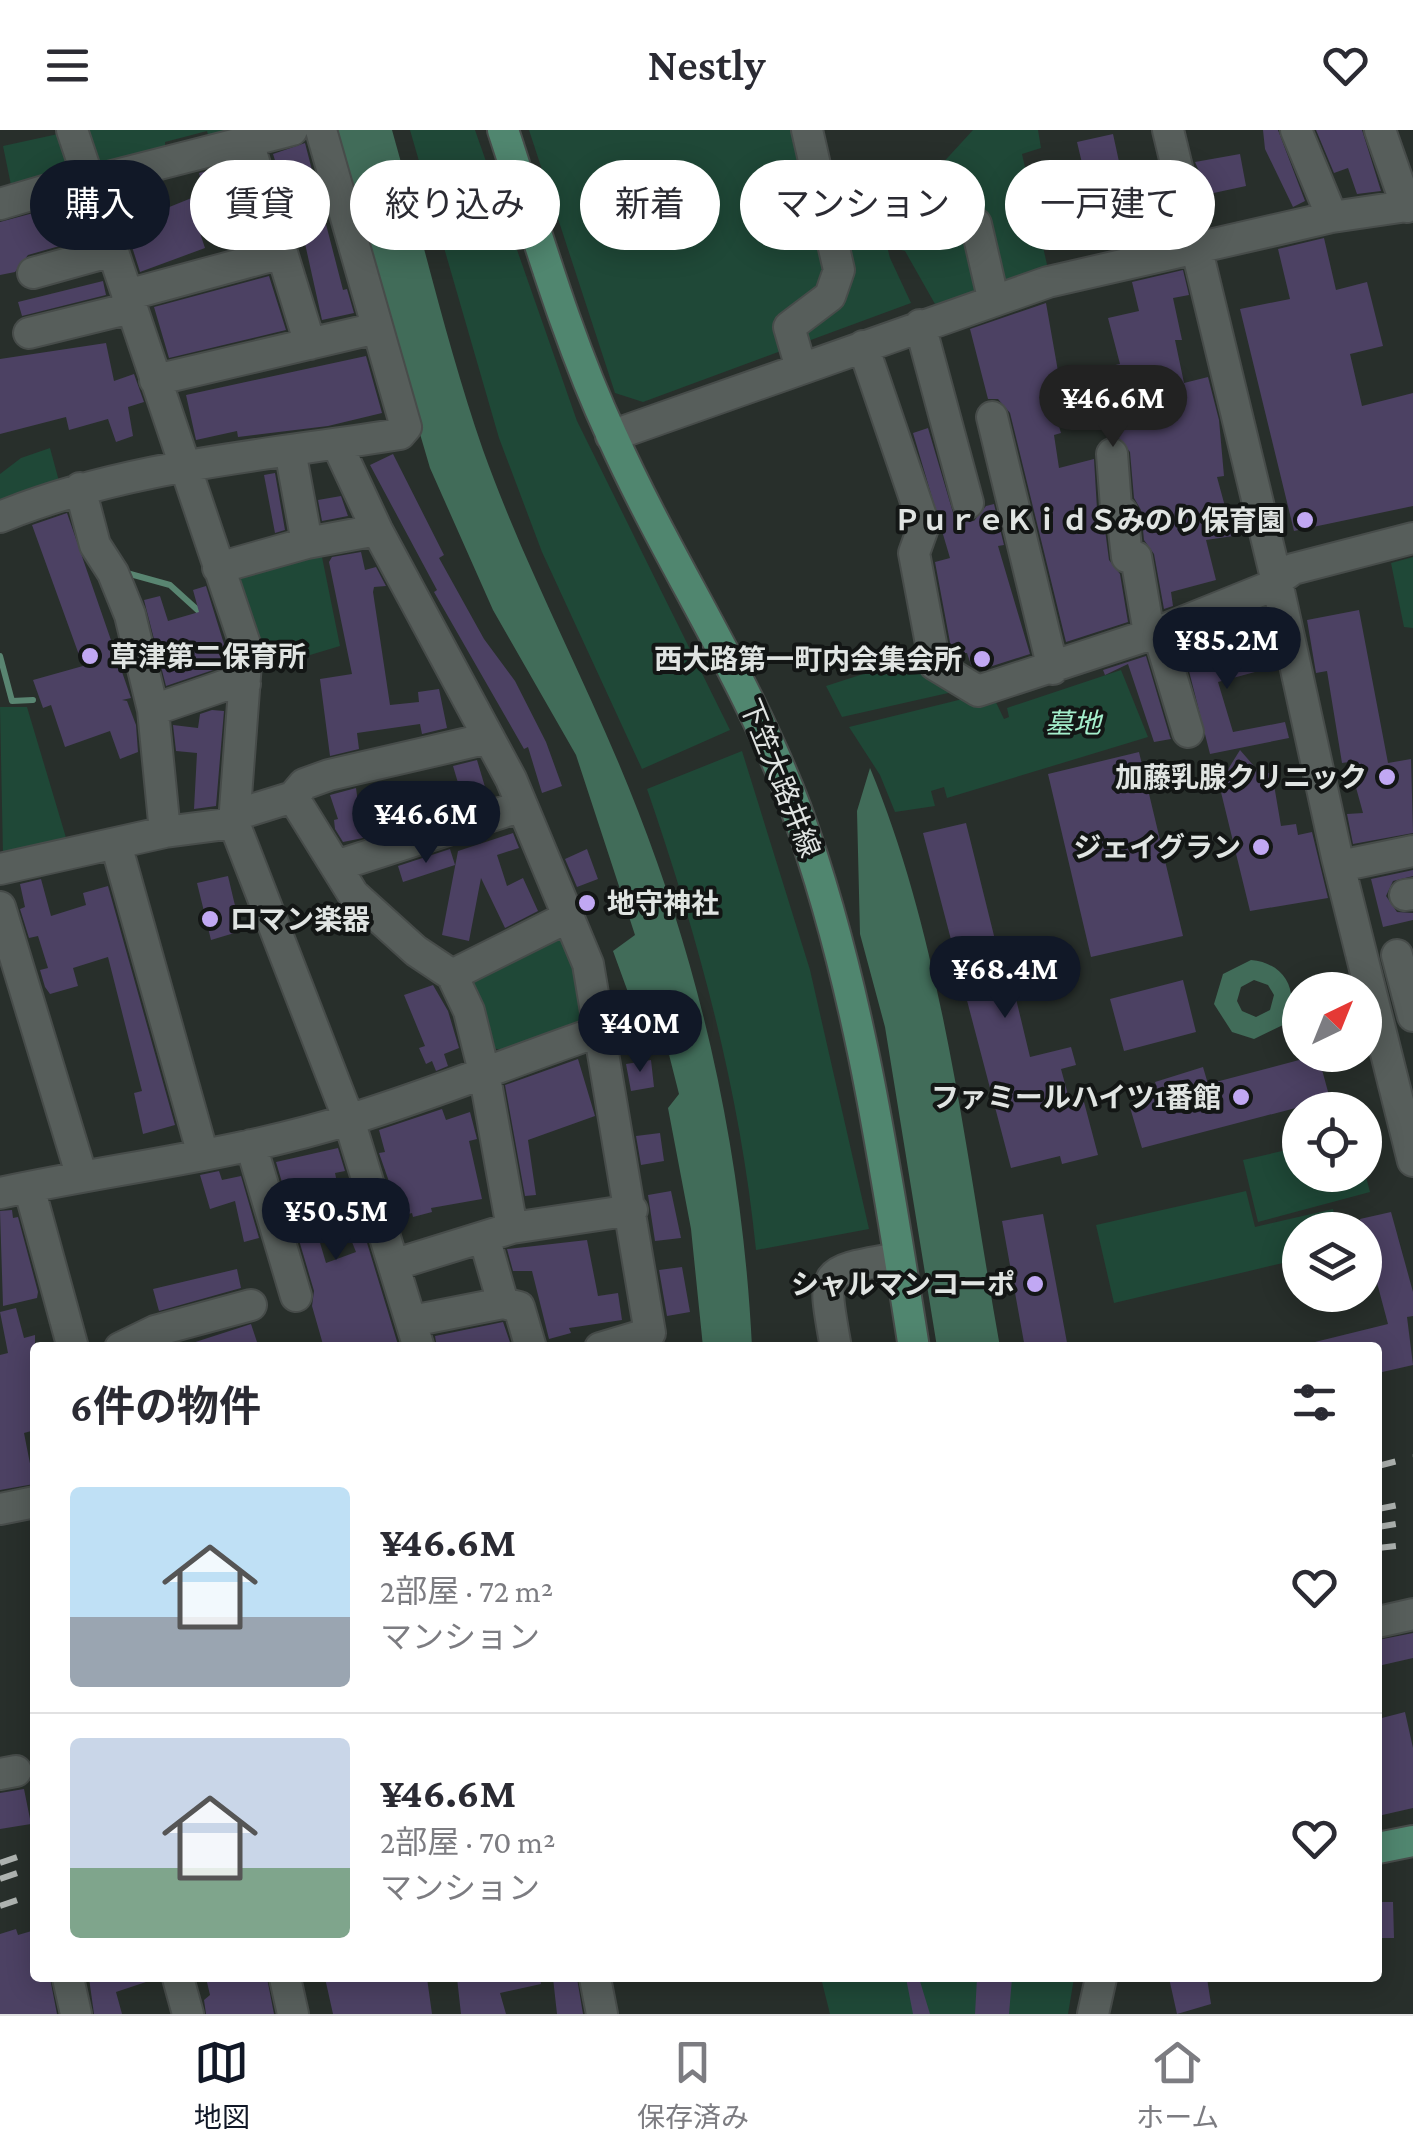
<!DOCTYPE html>
<html lang="ja">
<head>
<meta charset="utf-8">
<style>
  body { margin:0; font-family:"Crimson Pro","Noto Sans JP",serif; background:#f2f2f3; color:#2b2b33; height:100vh; display:flex; flex-direction:column; font-size:38px; white-space:nowrap }
  * { box-sizing:border-box; margin:0 }
  p { font-size:32px; color:#7c7c81 }
  .icon { flex:none; width:55px; height:55px; fill:none; stroke:currentColor; stroke-width:2; stroke-linecap:round; stroke-linejoin:round }
  .map { position:relative; flex:1; overflow:hidden }
  .drawer { position:absolute; left:30px; top:1212px; width:1352px; height:640px; display:flex; flex-direction:column; background:#fff; border-radius:10px; box-shadow:0 5px 25px #0003 }
  .drawer>* { flex:none }
  .top-card { position:absolute; left:30px; top:30px; width:1355px; height:90px; display:flex; gap:20px }
  .needle { width:65px; rotate:43deg }
  .tools { position:absolute; left:1282px; top:842px; display:grid; gap:20px }
  .tools a { display:grid; place-items:center; width:100px; height:100px; border-radius:50%; background:#fff; box-shadow:0 5px 25px #0003; font-size:50px }
  .price { position:absolute; translate:-50% -85px; padding:0 22px; border-radius:35px; background:#111827; color:#fff; font-size:32px; line-height:65px; filter:drop-shadow(0 2px 5px #0008) }
  .price::after { content:''; position:absolute; left:50%; top:60px; width:30px; height:22px; margin-left:-15px; background:inherit; clip-path:polygon(0 0,100% 0,50% 100%) }
  .price.on { background:#222; color:#fff }
  ul { padding:0; list-style:none }
  li { display:flex; align-items:center; gap:30px; height:250px; padding:0 40px }
  li+li { border-top:2px solid #e1e1e2 }
  li span { display:grid; place-items:center; flex:none; width:280px; height:200px; border-radius:10px; color:#555 }
  li>.icon { margin-inline-start:auto }
  span .icon { width:120px; height:120px; fill:#fffc; stroke-width:1 }
  li b { font-size:42px }
  h2 { display:flex; justify-content:space-between; align-items:center; height:120px; padding:0 40px; font-size:42px }
  .chip { padding:0 35px; border-radius:45px; background:#fff; box-shadow:0 5px 25px #0003; font-size:35px; line-height:90px }
  .chip.on { background:#111827; color:#fff }
  header { display:flex; justify-content:space-between; align-items:center; height:130px; padding:0 40px; background:#fff; font-size:45px; font-weight:600 }
  .menu { display:flex; justify-content:space-around; align-items:center; height:140px; border-top:2px solid #e1e1e2; background:#fff; font-size:28px; color:#7c7c81 }
  .menu a { display:grid; justify-items:center; gap:5px }
  .menu .on { color:#111827 }
  .map>svg:first-child { display:block }
  .green { fill:#1f4837 }
  .forest { fill:#416c59; fill-rule:evenodd }
  .lines { fill:none; stroke-linecap:round; stroke-linejoin:round }
  .stream { stroke:#598571; stroke-width:6 }
  .building { fill:#4c4163 }
  .minor-casing { stroke:#474c4a; stroke-width:34 }
  .major-casing { stroke:#474c4a; stroke-width:34 }
  .minor { stroke:#575e5b; stroke-width:30 }
  .major { stroke:#50866f; stroke-width:30 }
  .rail { stroke:#aeb3b0; stroke-width:6; stroke-dasharray:18 18; stroke-linecap:butt }
  .poi-dot { fill:#c1a8f3; stroke:#131615; stroke-width:4 }
  .labels { text-anchor:middle; dominant-baseline:central; stroke-width:8; stroke-linejoin:round; paint-order:stroke }
  .poi-label { font-size:28px; font-weight:bold; fill:#e0e4e2; stroke:#131615; text-anchor:end }
  .park-label { font-size:28px; font-style:italic; fill:#a4efcc; stroke:#131615 }
  .street-label { font-size:28px; fill:#e0e4e2; stroke:#131615 }
</style>
</head>
<body>
<header><svg class="icon" aria-label="menu" viewBox="0 0 24 24"><path d="M4 6h16M4 12h16M4 18h16"/></svg>Nestly<svg class="icon" aria-label="heart" viewBox="0 0 24 24"><path d="M12 20l-8-8c-3-5 5-10 8-4 3-6 11-1 8 4z"/></svg></header>
<div class="map">
<svg width="1413" height="1884" viewBox="0 0 1413 1884">
  <rect width="100%" height="100%" fill="#282f2b"/>
  <path class="green" d="M 85,0 L 229,0 L 234,2 L 211,17 L 207,1 L 165,12 L 166,26 L 97,36 Z
    M 410,0 L 475,0 L 577,291 L 730,600 L 642,639 L 542,422 L 499,308 Z
    M 529,0 L 816,0 L 844,100 L 880,89 L 890,128 L 911,173 L 643,272 L 615,263 Z
    M 973,0 L 1038,0 L 1041,18 L 1022,24 L 1048,139 L 935,174 L 905,121 L 893,118 L 884,77 L 906,73 Z
    M 58,4 L 70,37 L 64,46 L 12,60 L 3,16 Z
    M 50,318 L 60,355 L 0,376 L 0,344 L 21,328 Z
    M 320,417 L 340,516 L 260,540 L 234,450 L 242,436 Z
    M 1413,427 L 1413,498 L 1404,497 L 1391,433 Z
    M 920,519 L 957,561 L 842,587 L 826,556 L 891,535 Z
    M 1121,540 L 1148,607 L 947,668 L 944,657 L 931,661 L 935,676 L 895,682 L 880,645 L 849,597 L 991,562 L 1004,589 L 1009,587 L 1007,578 Z
    M 0,577 L 27,577 L 67,711 L 3,726 Z
    M 742,621 L 810,840 L 869,1099 L 756,1120 C 740,961 699,810 647,659 Z
    M 552,806 L 569,811 L 588,886 L 579,899 L 509,922 L 493,918 L 470,862 L 476,843 Z
    M 1300,1017 L 1300,1045 L 1365,1043 L 1370,1062 L 1258,1092 L 1243,1030 Z
    M 1246,1061 L 1255,1097 L 1333,1079 L 1338,1100 L 1300,1100 L 1300,1129 L 1114,1173 L 1096,1095 Z
    M 821,1848 L 1074,1848 L 1068,1884 L 830,1884 Z"/>
  <path class="forest" d="M 331,0 L 392,0 C 422,106 447,216 483,320 C 527,443 591,559 638,681 C 705,852 743,1034 752,1217 L 703,1217 L 691,1099 L 668,978 L 679,964 L 660,889 L 629,865 L 613,821 L 635,805 L 576,625 L 493,480 L 430,338 Z
    M 870,638 C 944,816 966,1028 1000,1217 L 937,1217 L 885,897 L 860,804 L 857,681 Z
    M 1251,830 C 1286,833 1301,863 1285,894 L 1254,909 L 1232,902 L 1214,874 L 1223,844 ZM 1254,850 L 1268,855 L 1274,865 L 1270,880 L 1256,887 L 1242,881 L 1237,871 L 1241,857 Z"/>
  <g class="lines">
    <path class="stream" d="M 123,442 L 170,455 L 202,484
      M 223,520 L 230,538
      M 0,526 L 12,571 L 33,570"/>
  </g>
  <path class="building" d="M 1263,0 L 1278,0 L 1305,71 L 1293,77 L 1265,19 Z
    M 1316,0 L 1362,0 L 1381,61 L 1357,64 L 1348,38 L 1334,43 Z
    M 1113,4 L 1126,64 L 1077,76 L 1084,110 L 1069,114 L 1065,101 L 1058,101 L 1049,54 L 1086,50 L 1077,12 Z
    M 305,13 L 343,160 L 347,159 L 354,183 L 322,190 L 288,37 L 278,40 L 273,24 Z
    M 1240,24 L 1246,56 L 1209,64 L 1195,32 Z
    M 231,35 L 240,75 L 196,91 L 205,118 L 140,142 L 116,66 L 131,61 L 134,72 L 147,68 L 152,84 L 204,63 L 199,43 Z
    M 74,72 L 84,109 L 28,125 L 15,142 L 0,145 L 0,92 Z
    M 1324,108 L 1336,160 L 1367,152 L 1383,216 L 1350,224 L 1362,276 L 1413,263 L 1413,376 L 1294,401 L 1240,179 L 1290,169 L 1278,119 Z
    M 1183,140 L 1189,165 L 1173,168 L 1182,210 L 1175,210 L 1184,253 L 1208,247 L 1219,290 L 1224,346 L 1217,347 L 1233,406 L 1206,410 L 1216,450 L 1171,462 L 1173,476 L 1164,479 L 1154,424 L 1144,410 L 1141,380 L 1134,368 L 1130,322 L 1118,307 L 1115,280 L 1058,293 L 1061,303 L 1054,305 L 1059,338 L 1094,329 L 1097,379 L 1104,392 L 1109,430 L 1120,444 L 1128,492 L 1066,512 L 1010,283 L 998,269 L 988,269 L 970,199 L 1046,173 L 1059,247 L 1120,234 L 1108,188 L 1139,181 L 1132,152 Z
    M 269,146 L 286,200 L 169,228 L 154,177 Z
    M 103,151 L 106,165 L 22,186 L 18,172 Z
    M 106,213 L 114,251 L 134,244 L 144,272 L 128,277 L 133,306 L 116,312 L 108,289 L 69,300 L 66,287 L 0,304 L 0,229 Z
    M 366,226 L 382,283 L 328,296 L 238,307 L 237,301 L 196,310 L 186,265 Z
    M 928,298 L 954,386 L 974,391 L 986,376 L 994,374 L 1004,415 L 998,416 L 1030,524 L 980,540 L 971,535 L 967,523 L 952,523 L 935,432 L 950,428 L 913,303 Z
    M 393,324 L 444,425 L 439,428 L 484,509 L 515,551 L 546,612 L 562,656 L 542,663 L 528,617 L 524,619 L 434,462 L 437,460 L 370,335 Z
    M 275,343 L 285,400 L 275,403 L 264,345 Z
    M 341,366 L 348,386 L 322,391 L 318,370 Z
    M 67,383 L 131,568 L 122,570 L 127,571 L 136,595 L 138,622 L 120,629 L 110,601 L 65,617 L 51,575 L 43,578 L 33,550 L 83,536 L 32,395 Z
    M 361,422 L 365,440 L 376,437 L 386,456 L 374,457 L 373,462 L 390,575 L 419,572 L 418,562 L 439,559 L 447,598 L 422,604 L 420,594 L 357,603 L 359,619 L 330,626 L 320,549 L 352,544 L 329,432 L 332,427 Z
    M 206,456 L 228,527 L 213,532 L 216,539 L 166,556 L 144,470 L 160,466 L 168,491 L 199,482 L 193,460 Z
    M 1359,480 L 1388,633 L 1411,629 L 1413,703 L 1353,714 L 1347,684 L 1363,683 L 1349,632 L 1342,633 L 1327,541 L 1316,543 L 1307,490 Z
    M 1242,492 L 1255,542 L 1218,552 L 1233,602 L 1285,592 L 1289,608 L 1210,624 L 1188,537 L 1214,530 L 1206,503 Z
    M 1146,526 L 1170,607 L 1171,609 L 1154,612 L 1128,534 L 1105,545 L 1103,540 Z
    M 212,580 L 224,581 L 216,676 L 194,679 L 197,623 L 176,621 L 173,595 L 198,598 L 200,584 Z
    M 1240,620 L 1260,643 L 1272,643 L 1281,696 L 1296,694 L 1298,705 L 1312,702 L 1328,768 L 1250,781 L 1219,654 Z
    M 1139,622 L 1183,806 L 1091,827 L 1048,644 Z
    M 477,630 L 488,667 L 386,700 L 381,684 L 461,663 L 453,636 Z
    M 356,658 L 363,708 L 343,712 L 335,699 L 334,690 L 338,689 L 330,665 Z
    M 966,693 L 1006,854 L 1012,852 L 1030,927 L 1071,917 L 1076,935 L 1061,939 L 1071,976 L 1084,972 L 1098,1025 L 1062,1034 L 1060,1026 L 1011,1038 L 923,703 Z
    M 513,703 L 519,718 L 497,725 L 507,756 L 523,748 L 538,781 L 505,798 L 481,748 L 469,811 L 442,805 L 458,721 Z
    M 450,719 L 455,735 L 403,752 L 398,736 Z
    M 587,719 L 598,749 L 577,757 L 565,729 Z
    M 1413,740 L 1413,746 L 1393,751 L 1386,766 L 1397,782 L 1413,783 L 1413,790 L 1383,797 L 1371,749 Z
    M 228,746 L 241,801 L 211,810 L 197,753 Z
    M 41,749 L 51,786 L 86,775 L 83,763 L 108,756 L 175,995 L 143,1004 L 134,963 L 142,961 L 108,827 L 73,838 L 78,856 L 50,864 L 45,857 L 40,840 L 48,838 L 38,806 L 29,808 L 20,779 L 25,777 L 20,754 Z
    M 1183,850 L 1196,902 L 1124,921 L 1110,869 Z
    M 433,855 L 448,881 L 459,918 L 444,924 L 448,936 L 436,941 L 432,931 L 426,934 L 419,918 L 425,916 L 404,865 Z
    M 1318,925 L 1330,969 L 1142,1018 L 1129,974 L 1159,965 L 1155,952 L 1203,937 L 1208,954 Z
    M 578,929 L 595,986 L 528,1010 L 536,1065 L 525,1066 L 505,955 Z
    M 651,930 L 654,957 L 631,961 L 626,934 Z
    M 442,979 L 446,990 L 470,982 L 477,1009 L 469,1011 L 482,1069 L 431,1078 L 432,1082 L 413,1087 L 412,1083 L 401,1086 L 379,1023 L 385,1022 L 379,1000 Z
    M 660,1003 L 664,1031 L 641,1035 L 636,1006 Z
    M 338,1018 L 345,1041 L 335,1043 L 338,1057 L 314,1062 L 317,1075 L 310,1079 L 326,1133 L 356,1122 L 350,1107 L 364,1103 L 399,1218 L 324,1218 L 312,1176 L 314,1161 L 276,1032 Z
    M 219,1041 L 222,1050 L 241,1046 L 259,1108 L 244,1112 L 235,1071 L 210,1079 L 200,1045 Z
    M 671,1061 L 681,1108 L 655,1111 L 648,1065 Z
    M 12,1080 L 13,1088 L 18,1087 L 38,1162 L 37,1168 L 3,1176 L 0,1081 Z
    M 1391,1082 L 1413,1162 L 1413,1186 L 1407,1187 L 1413,1235 L 1378,1243 L 1378,1218 L 1316,1218 L 1315,1212 L 1388,1194 L 1360,1089 Z
    M 1043,1084 L 1068,1218 L 1025,1218 L 1002,1091 Z
    M 587,1110 L 598,1166 L 618,1163 L 622,1190 L 569,1198 L 571,1203 L 549,1209 L 532,1141 L 513,1141 L 507,1119 Z
    M 682,1137 L 690,1182 L 667,1186 L 659,1140 Z
    M 237,1139 L 241,1158 L 159,1181 L 153,1159 Z
    M 16,1178 L 24,1208 L 35,1205 L 35,1300 L 24,1303 L 34,1354 L 0,1360 L 0,1225 L 8,1223 L 0,1182 Z
    M 503,1192 L 511,1215 L 437,1218 L 435,1206 Z
    M 251,1194 L 257,1212 L 239,1218 L 177,1218 Z
    M 1413,1503 L 1413,1528 L 1378,1536 L 1378,1510 Z
    M 1405,1582 L 1413,1618 L 1413,1678 L 1378,1686 L 1378,1589 Z
    M 24,1659 L 31,1694 L 0,1699 L 0,1663 Z
    M 1378,1772 L 1393,1772 L 1394,1808 L 1378,1808 Z
    M 16,1799 L 18,1805 L 35,1800 L 35,1848 L 50,1848 L 57,1884 L 0,1884 L 0,1804 Z
    M 89,1848 L 151,1848 L 152,1850 L 116,1862 L 122,1884 L 94,1884 Z
    M 206,1848 L 267,1848 L 274,1884 L 206,1884 L 204,1870 L 210,1865 Z
    M 325,1848 L 427,1848 L 432,1884 L 333,1884 Z
    M 457,1848 L 540,1848 L 541,1854 L 500,1863 L 506,1884 L 461,1884 Z
    M 553,1848 L 577,1848 L 583,1884 L 557,1884 Z
    M 906,1848 L 919,1848 L 930,1884 L 913,1884 Z
    M 977,1848 L 1012,1848 L 1009,1884 L 975,1884 Z
    M 1169,1848 L 1207,1848 L 1211,1874 L 1177,1884 Z"/>
  <g class="lines">
    <defs>
      <path id="minor" d="M 72,0 L 247,520 L 234,693 L 349,990 L 419,1218
        M 1168,0 L 1277,452 L 1337,727 L 1413,1031
        M 1296,0 L 1332,87
        M 1380,0 L 1407,77
        M 248,12 L 310,214
        M 89,52 L 292,0
        M 0,74 L 88,48
        M 976,94 L 993,168
        M 33,143 L 112,121
        M 127,165 L 282,123
        M 920,195 L 968,373
        M 29,203 L 131,178
        M 863,216 L 924,395 L 914,423 L 935,535 L 978,561 L 1158,502 L 1267,458 L 1293,439 L 1413,408
        M 801,238 L 789,197 L 830,166 L 839,140 L 807,0
        M 155,250 L 377,198
        M 992,287 L 1053,539
        M 611,306 L 1048,152 L 1332,87 L 1413,75
        M 337,314 L 377,400 L 511,649 L 588,834 L 650,1203 L 600,1218
        M 290,320 L 307,413
        M 1112,324 L 1116,377 L 1122,382 L 1127,427 L 1136,427 L 1149,503
        M 80,358 L 95,415 L 113,443 L 130,485 L 153,580 L 165,702
        M 0,387 C 128,335 264,326 400,304 L 406,297 L 321,0
        M 218,438 L 307,413 L 377,400
        M 1158,502 L 1188,602
        M 153,580 L 226,555 L 245,554
        M 293,667 L 353,764 L 416,821 L 452,845 L 469,881 L 484,942 L 512,1098
        M 235,685 L 293,667 L 304,654 L 329,645 L 489,608
        M 116,714 L 203,1025
        M 336,736 L 522,676
        M 1340,736 L 1413,721
        M 0,739 L 165,702 L 234,693
        M 1405,765 L 1413,764
        M 0,777 L 81,1044
        M 1397,825 L 1413,886
        M 452,845 L 568,787
        M 251,1015 L 296,1166
        M 29,1057 L 73,1218
        M 0,1063 C 116,1038 237,1025 351,989 C 436,963 518,929 603,900
        M 484,1107 L 503,1173 L 519,1177 L 531,1218
        M 396,1134 L 512,1098 L 632,1080
        M 412,1191 L 503,1173
        M 120,1218 L 155,1201 L 251,1175
        M 836,1218 C 822,1138 819,1142 899,1128
        M 0,1379 L 35,1372
        M 1378,1492 L 1413,1484
        M 0,1644 L 16,1641
        M 68,1848 L 76,1884
        M 178,1848 L 188,1884
        M 285,1848 L 293,1884
        M 595,1848 L 602,1884
        M 1093,1884 L 1101,1848"/>
      <path id="major" d="M 503,0 C 537,103 566,207 612,306 C 669,433 747,548 796,679 C 859,852 885,1036 914,1218
        M 1378,1718 L 1413,1711"/>
    </defs>
    <use href="#minor" class="minor-casing"/>
    <use href="#major" class="major-casing"/>
    <use href="#minor" class="minor"/>
    <use href="#major" class="major"/>
    <path class="rail" d="M 1378,1336 L 1413,1327
      M 1378,1379 L 1413,1372
      M 1378,1397 L 1413,1391
      M 1378,1418 L 1413,1414
      M 0,1733 L 35,1721
      M 0,1749 L 35,1737
      M 0,1776 L 35,1764"/>
  </g>
  <g class="poi-dot">
    <circle cx="1305" cy="390" r="10"/>
    <circle cx="90" cy="526" r="10"/>
    <circle cx="982" cy="529" r="10"/>
    <circle cx="1387" cy="647" r="10"/>
    <circle cx="1261" cy="717" r="10"/>
    <circle cx="587" cy="773" r="10"/>
    <circle cx="210" cy="789" r="10"/>
    <circle cx="1241" cy="967" r="10"/>
    <circle cx="1035" cy="1154" r="10"/>
  </g>
  <g class="labels">
    <g class="poi-label">
      <text x="1285" y="390">ＰｕｒｅＫｉｄＳみのり保育園</text>
      <text x="110" y="526" text-anchor="start">草津第二保育所</text>
      <text x="962" y="529">西大路第一町内会集会所</text>
      <text x="1367" y="647">加藤乳腺クリニック</text>
      <text x="1241" y="717">ジェイグラン</text>
      <text x="607" y="773" text-anchor="start">地守神社</text>
      <text x="230" y="789" text-anchor="start">ロマン楽器</text>
      <text x="1221" y="967">ファミールハイツ1番館</text>
      <text x="1015" y="1154">シャルマンコーポ</text>
    </g>
    <g class="park-label">
      <text x="1073" y="593">墓地</text>
    </g>
    <g class="street-label">
      <text transform="translate(780 648) rotate(68)">下笠大路井線</text>
    </g>
  </g>
</svg>
<div class="tools">
<a><svg class="needle" viewBox="-14 -14 28 28"><path d="M0-13l5 13h-10z" fill="#e53935"/><path d="M0 13l5-13h-10z" fill="#7c7c81"/></svg></a>
<a><svg class="icon" aria-label="locate" viewBox="0 0 24 24"><circle cx="12" cy="12" r="6"/><path d="M12 2v4M12 18v4M2 12h4M18 12h4"/></svg></a>
<a><svg class="icon" aria-label="layers" viewBox="0 0 24 24"><path d="M12 4l9 5-9 5-9-5zM3 14l9 5 9-5"/></svg></a>
</div>
<b class="price on" style="left:1113px;top:320px">¥46.6M</b>
<b class="price" style="left:1227px;top:562px">¥85.2M</b>
<b class="price" style="left:426px;top:736px">¥46.6M</b>
<b class="price" style="left:1005px;top:891px">¥68.4M</b>
<b class="price" style="left:640px;top:945px">¥40M</b>
<b class="price" style="left:336px;top:1133px">¥50.5M</b>
<div class="top-card">
<a class="chip on">購入</a>
<a class="chip">賃貸</a>
<a class="chip">絞り込み</a>
<a class="chip">新着</a>
<a class="chip">マンション</a>
<a class="chip">一戸建て</a>
</div>
<section class="drawer">
<h2>6件の物件<svg class="icon" aria-label="filters" viewBox="0 0 24 24"><path d="M4 7h16M4 17h16"/><circle cx="9" cy="7" r="2"/><circle cx="15" cy="17" r="2"/></svg></h2>
<ul>
<li><span style="background:linear-gradient(#bfe0f5 65%,#9aa5b1 0)"><svg class="icon" aria-label="home" viewBox="0 0 24 24"><path d="M3 11l9-7 9 7M6 9v11h12V9"/></svg></span><div><b>¥46.6M</b><p>2部屋 · 72 m²</p><p>マンション</p></div><svg class="icon" aria-label="heart" viewBox="0 0 24 24"><path d="M12 20l-8-8c-3-5 5-10 8-4 3-6 11-1 8 4z"/></svg></li>
<li><span style="background:linear-gradient(#c9d6e8 65%,#7fa58c 0)"><svg class="icon" aria-label="home" viewBox="0 0 24 24"><path d="M3 11l9-7 9 7M6 9v11h12V9"/></svg></span><div><b>¥46.6M</b><p>2部屋 · 70 m²</p><p>マンション</p></div><svg class="icon" aria-label="heart" viewBox="0 0 24 24"><path d="M12 20l-8-8c-3-5 5-10 8-4 3-6 11-1 8 4z"/></svg></li>
</ul>
</section>
</div>
<nav class="menu">
<a class="on"><svg class="icon" aria-label="map" viewBox="0 0 24 24"><path d="M3 6l6-2 6 2 6-2v14l-6 2-6-2-6 2zM9 4v14M15 6v14"/></svg>地図</a>
<a><svg class="icon" aria-label="saved" viewBox="0 0 24 24"><path d="M7 4h10v16l-5-4-5 4z"/></svg>保存済み</a>
<a><svg class="icon" aria-label="home" viewBox="0 0 24 24"><path d="M3 11l9-7 9 7M6 9v11h12V9"/></svg>ホーム</a>
</nav>
</body>
</html>
